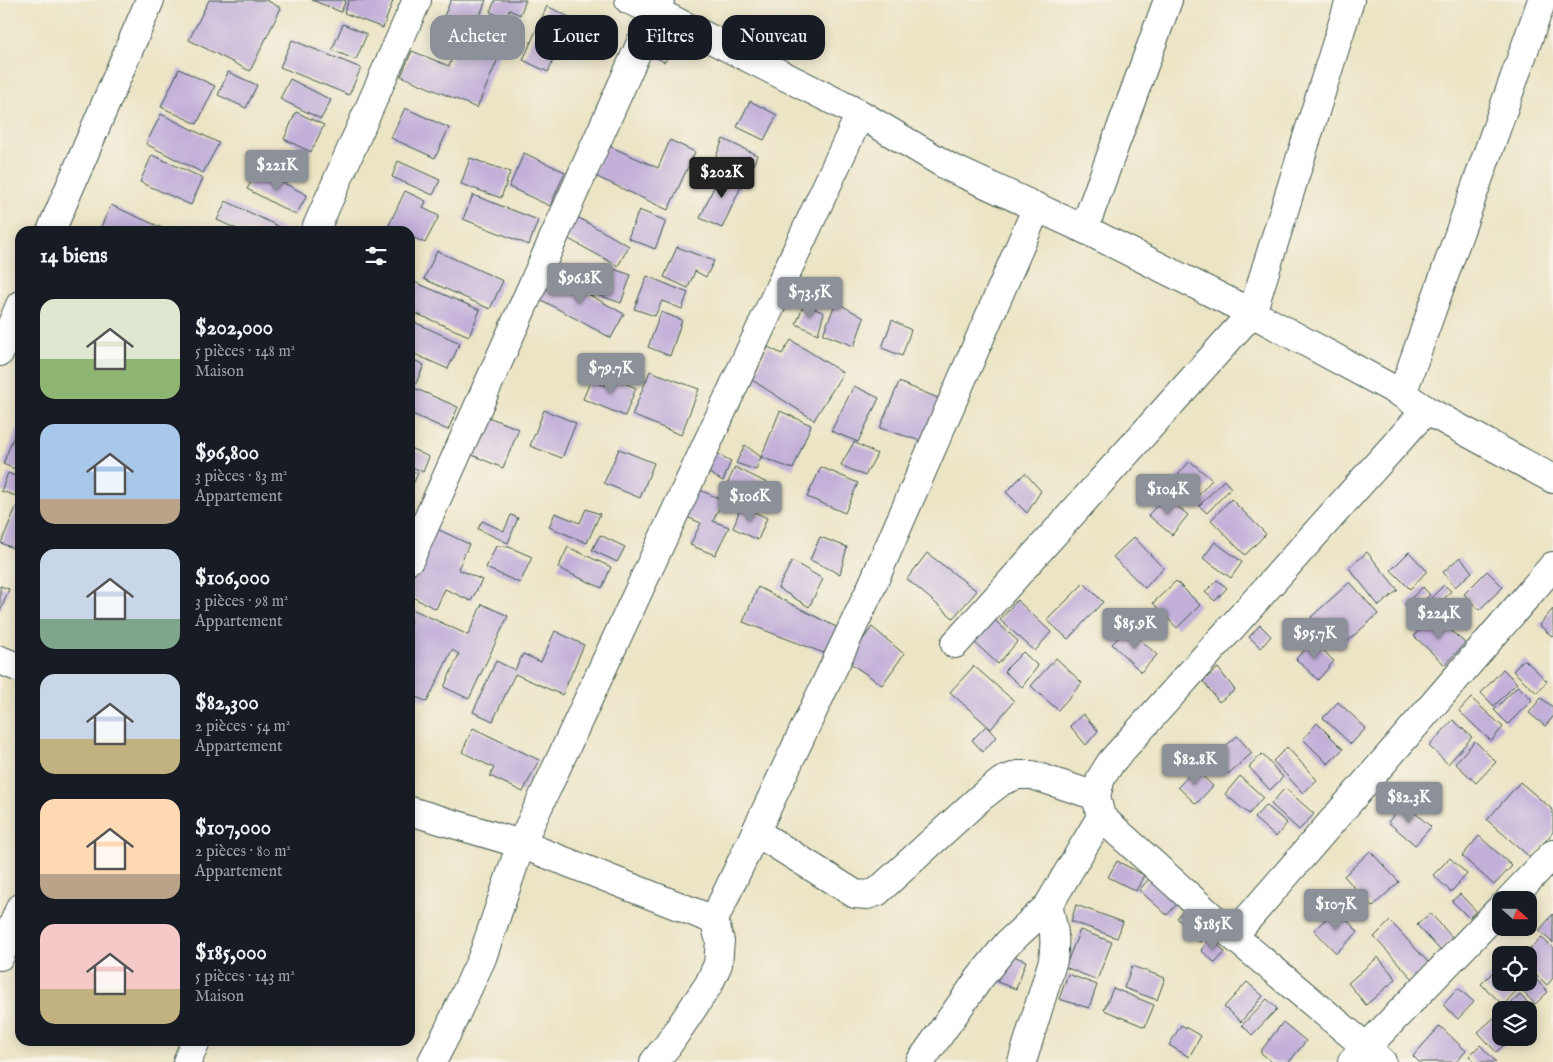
<!DOCTYPE html>
<html lang="fr">
<head>
<meta charset="utf-8">
<style>
  body { margin:0; font-family:"IM FELL English",serif; background:#20242c; color:#f1f3f6; height:100vh; display:flex; flex-direction:column; font-size:19px; white-space:nowrap }
  * { box-sizing:border-box; margin:0 }
  p { font-size:16px; color:#9ea1a6 }
  .icon { flex:none; width:28px; height:28px; fill:none; stroke:currentColor; stroke-width:2; stroke-linecap:round; stroke-linejoin:round }
  .map { position:relative; flex:1; overflow:hidden }
  .details { position:absolute; left:15px; top:226px; width:400px; height:820px; display:flex; flex-direction:column; background:#171b24; border-radius:15px; box-shadow:0 2px 12px #0003 }
  .details>* { flex:none }
  .top-card { position:absolute; left:430px; top:15px; width:475px; height:45px; display:flex; gap:10px }
  .needle { width:32px; rotate:111deg }
  .buttons { position:absolute; left:1492px; top:891px; display:grid; gap:10px }
  .buttons a { display:grid; place-items:center; width:45px; height:45px; border-radius:10px; background:#171b24; box-shadow:0 2px 12px #0003; font-size:25px }
  .price { position:absolute; translate:-50% -42px; padding:0 11px; border-radius:5px; background:#8c9099; color:#fff; font-size:16px; line-height:32px; filter:drop-shadow(0 1px 2px #0008) }
  .price::after { content:''; position:absolute; left:50%; top:30px; width:15px; height:11px; margin-left:-8px; background:inherit; clip-path:polygon(0 0,100% 0,50% 100%) }
  .price.on { background:#222; color:#fff }
  ul { padding:0; list-style:none }
  li { display:flex; align-items:center; gap:15px; height:125px; padding:0 25px }
  li span { display:grid; place-items:center; flex:none; width:140px; height:100px; border-radius:15px; color:#555 }
  li>.icon { margin-inline-start:auto }
  span .icon { width:60px; height:60px; fill:#fffc; stroke-width:1 }
  li b { font-size:21px }
  h2 { display:flex; justify-content:space-between; align-items:center; height:60px; padding:0 25px; font-size:21px }
  .tag { padding:0 18px; border-radius:15px; background:#171b24; box-shadow:0 2px 12px #0003; font-size:18px; line-height:45px }
  .tag.on { background:#8c9099; color:#fff }
  .map>svg:first-child { display:block }
  .building { fill:#c2b0d9 }
  .lines { fill:none; stroke-linecap:round; stroke-linejoin:round }
  .minor-casing { stroke:#3e564a; stroke-width:30 }
  .minor { stroke:#fff; stroke-width:28 }
</style>
</head>
<body>
<div class="map">
<svg width="1553" height="1062" viewBox="0 0 1553 1062">
  <rect width="100%" height="100%" fill="#f7f3e8"/>
  <filter id="ink" filterUnits="userSpaceOnUse"><feTurbulence type="fractalNoise" baseFrequency=".02" numOctaves="2"/><feDisplacementMap in="SourceGraphic" scale="10" xChannelSelector="R" yChannelSelector="G"/><feConvolveMatrix kernelMatrix="1 2 1 2 8 2 1 2 1" color-interpolation-filters="sRGB"/></filter>
  <filter id="wash" filterUnits="userSpaceOnUse"><feTurbulence type="fractalNoise" baseFrequency=".0096" numOctaves="4" result="noise"/><feDisplacementMap in="SourceGraphic" scale="20" xChannelSelector="R" yChannelSelector="G"/><feGaussianBlur stdDeviation="1.12" result="paint"/><feColorMatrix in="noise" values="0 0 0 0 0 0 0 0 0 0 0 0 0 0 0 0 0 1.4 0 .05"/><feComposite in="paint" operator="in"/></filter>
  <g filter="url(#wash)">
    <rect width="100%" height="100%" fill="#ebe4c5"/>
    <g id="blocks">
      <path class="building" d="M 209,0 L 266,0 L 281,8 L 250,71 L 189,40 Z
        M 312,0 L 346,0 L 341,12 Z
        M 349,0 L 391,0 L 393,1 L 383,28 L 344,13 Z
        M 451,0 L 486,0 L 475,28 L 444,16 Z
        M 495,0 L 526,0 L 520,15 L 509,10 L 506,19 L 490,12 Z
        M 547,6 L 571,18 L 548,72 L 523,60 Z
        M 343,24 L 367,34 L 356,60 L 332,50 Z
        M 655,36 L 673,44 L 665,62 L 647,54 Z
        M 461,37 L 500,54 L 477,108 L 401,76 L 412,51 L 449,66 Z
        M 292,40 L 361,68 L 349,95 L 280,67 Z
        M 179,69 L 215,86 L 197,124 L 161,107 Z
        M 228,72 L 257,85 L 246,108 L 218,95 Z
        M 290,79 L 331,100 L 321,119 L 280,99 Z
        M 750,101 L 777,115 L 764,140 L 737,127 Z
        M 405,108 L 449,128 L 435,158 L 391,138 Z
        M 296,112 L 324,125 L 311,152 L 284,139 Z
        M 161,114 L 219,143 L 203,173 L 146,144 Z
        M 723,139 L 757,155 L 750,174 L 715,159 Z
        M 670,140 L 695,152 L 668,210 L 593,175 L 607,145 L 658,168 Z
        M 524,153 L 565,172 L 550,206 L 509,187 Z
        M 152,155 L 203,178 L 191,205 L 140,182 Z
        M 470,158 L 510,172 L 501,198 L 461,184 Z
        M 398,161 L 440,180 L 433,195 L 392,177 Z
        M 722,169 L 744,180 L 722,228 L 700,218 Z
        M 258,170 L 307,195 L 296,215 L 247,189 Z
        M 405,191 L 426,201 L 423,208 L 439,216 L 425,243 L 410,236 L 410,231 L 401,231 L 389,225 Z
        M 473,195 L 538,220 L 529,245 L 463,219 Z
        M 226,201 L 288,231 L 241,231 L 217,220 Z
        M 111,205 L 169,231 L 99,231 Z
        M 639,210 L 666,221 L 655,249 L 628,238 Z
        M 577,217 L 629,246 L 618,266 L 565,237 Z
        M 677,247 L 714,261 L 706,277 L 695,271 L 688,288 L 664,277 Z
        M 437,251 L 503,281 L 490,309 L 424,279 Z
        M 608,267 L 631,275 L 621,303 L 598,295 Z
        M 550,273 L 624,314 L 611,338 L 536,297 Z
        M 647,276 L 688,293 L 682,309 L 662,301 L 655,316 L 634,309 Z
        M 412,281 L 480,310 L 469,336 L 410,311 L 410,285 Z
        M 836,302 L 864,318 L 854,346 L 823,334 Z
        M 804,304 L 824,313 L 818,334 L 796,324 Z
        M 661,312 L 682,320 L 670,356 L 648,347 Z
        M 892,320 L 911,330 L 902,356 L 882,348 Z
        M 414,322 L 460,343 L 448,369 L 410,352 L 410,330 Z
        M 791,340 L 843,373 L 814,420 L 752,380 L 768,347 L 782,354 Z
        M 410,358 L 424,365 L 414,388 L 458,407 L 448,430 L 410,413 Z
        M 650,371 L 699,389 L 681,435 L 632,415 Z
        M 608,376 L 636,388 L 625,416 L 583,399 L 591,380 L 605,386 Z
        M 899,382 L 945,401 L 924,442 L 880,428 Z
        M 854,386 L 879,398 L 858,442 L 831,431 Z
        M 544,410 L 576,423 L 562,458 L 530,446 Z
        M 780,411 L 811,425 L 793,469 L 761,457 Z
        M 488,417 L 519,429 L 503,468 L 472,455 Z
        M 17,428 L 20,429 L 20,471 L 3,464 Z
        M 854,442 L 877,454 L 865,476 L 841,465 Z
        M 745,445 L 761,457 L 756,470 L 736,463 Z
        M 410,448 L 429,457 L 423,472 L 410,466 Z
        M 619,449 L 654,463 L 640,498 L 604,483 Z
        M 711,450 L 731,461 L 723,481 L 702,469 Z
        M 1190,461 L 1212,480 L 1192,502 L 1171,483 Z
        M 735,467 L 777,488 L 768,511 L 725,489 Z
        M 821,467 L 858,483 L 845,513 L 807,497 Z
        M 410,470 L 418,473 L 410,491 Z
        M 8,473 L 20,478 L 20,497 L 1,491 Z
        M 1025,473 L 1041,491 L 1027,513 L 1006,492 Z
        M 1224,480 L 1231,488 L 1207,513 L 1199,506 Z
        M 695,488 L 723,500 L 713,521 L 729,527 L 715,555 L 690,545 L 701,523 L 682,515 Z
        M 1166,497 L 1188,515 L 1172,535 L 1148,515 Z
        M 1231,499 L 1266,534 L 1245,555 L 1211,520 Z
        M 741,506 L 767,518 L 758,540 L 733,528 Z
        M 16,507 L 20,509 L 20,551 L 1,543 Z
        M 586,509 L 600,514 L 587,543 L 549,527 L 555,513 L 580,523 Z
        M 511,515 L 518,518 L 508,543 L 478,529 L 482,521 L 504,531 Z
        M 435,528 L 469,544 L 458,569 L 482,580 L 471,601 L 445,589 L 436,609 L 410,596 L 410,582 Z
        M 600,535 L 625,547 L 617,562 L 592,550 Z
        M 820,537 L 847,547 L 840,574 L 810,560 Z
        M 1134,537 L 1163,568 L 1145,588 L 1113,557 Z
        M 1215,542 L 1242,562 L 1231,578 L 1203,558 Z
        M 496,546 L 509,547 L 532,557 L 520,583 L 486,568 Z
        M 568,547 L 611,567 L 602,588 L 558,568 Z
        M 1367,552 L 1398,590 L 1379,606 L 1349,568 Z
        M 1409,552 L 1427,571 L 1410,589 L 1391,570 Z
        M 927,553 L 977,591 L 953,618 L 907,579 Z
        M 1460,557 L 1472,572 L 1455,587 L 1443,572 Z
        M 792,561 L 823,579 L 809,607 L 778,588 Z
        M 1487,571 L 1503,587 L 1479,610 L 1464,594 Z
        M 1217,580 L 1227,588 L 1215,601 L 1205,592 Z
        M 1176,581 L 1200,605 L 1177,628 L 1153,603 Z
        M 1350,582 L 1378,614 L 1339,649 L 1311,617 Z
        M 1084,583 L 1103,602 L 1068,639 L 1047,620 Z
        M 1444,585 L 1451,591 L 1438,606 L 1430,599 Z
        M 0,586 L 9,589 L 0,612 Z
        M 758,587 L 840,629 L 829,655 L 743,622 Z
        M 1423,587 L 1430,595 L 1412,612 L 1405,604 Z
        M 1017,600 L 1051,632 L 1035,651 L 1000,620 Z
        M 482,604 L 508,616 L 469,699 L 444,687 L 459,654 L 452,650 L 427,702 L 410,694 L 410,608 L 468,635 Z
        M 1553,609 L 1553,637 L 1539,625 Z
        M 1433,615 L 1465,643 L 1445,665 L 1414,636 Z
        M 990,616 L 1018,641 L 998,664 L 971,639 Z
        M 1260,625 L 1271,636 L 1261,648 L 1249,637 Z
        M 872,627 L 904,654 L 882,685 L 847,661 Z
        M 1128,628 L 1157,655 L 1141,672 L 1112,644 Z
        M 555,631 L 584,645 L 562,695 L 515,674 L 493,721 L 473,712 L 496,661 L 515,670 L 523,654 L 541,662 Z
        M 1313,641 L 1334,661 L 1318,680 L 1296,659 Z
        M 1023,652 L 1038,666 L 1022,687 L 1004,671 Z
        M 1056,658 L 1082,683 L 1058,710 L 1031,686 Z
        M 1524,659 L 1547,681 L 1537,693 L 1513,671 Z
        M 974,666 L 1014,701 L 991,729 L 950,692 Z
        M 1218,668 L 1235,690 L 1219,702 L 1203,681 Z
        M 1503,669 L 1517,683 L 1494,706 L 1481,693 Z
        M 1518,686 L 1532,700 L 1508,724 L 1494,710 Z
        M 1471,698 L 1503,727 L 1491,741 L 1459,711 Z
        M 1541,698 L 1553,707 L 1553,717 L 1545,726 L 1529,713 Z
        M 1338,702 L 1366,728 L 1351,744 L 1323,718 Z
        M 1083,714 L 1098,731 L 1086,745 L 1070,726 Z
        M 1453,720 L 1472,737 L 1448,764 L 1429,746 Z
        M 1317,723 L 1343,749 L 1328,764 L 1303,739 Z
        M 986,726 L 996,737 L 983,752 L 972,740 Z
        M 473,728 L 539,760 L 523,792 L 490,776 L 494,768 L 462,752 Z
        M 1237,736 L 1252,753 L 1228,774 L 1213,757 Z
        M 1475,741 L 1496,762 L 1476,783 L 1455,763 Z
        M 1287,747 L 1317,780 L 1303,793 L 1273,761 Z
        M 1262,754 L 1283,777 L 1270,790 L 1249,767 Z
        M 1195,769 L 1213,786 L 1196,804 L 1178,787 Z
        M 1240,776 L 1263,797 L 1249,814 L 1225,794 Z
        M 1520,782 L 1553,810 L 1553,832 L 1531,858 L 1487,820 Z
        M 1285,788 L 1314,814 L 1299,830 L 1271,804 Z
        M 1404,803 L 1431,827 L 1415,845 L 1388,822 Z
        M 1266,805 L 1287,823 L 1276,837 L 1254,818 Z
        M 1479,836 L 1512,866 L 1494,885 L 1462,856 Z
        M 1370,851 L 1399,882 L 1372,907 L 1344,876 Z
        M 1450,858 L 1467,874 L 1451,892 L 1433,875 Z
        M 1117,861 L 1144,875 L 1136,891 L 1108,877 Z
        M 1149,879 L 1177,904 L 1167,915 L 1139,890 Z
        M 1460,894 L 1476,911 L 1469,918 L 1452,901 Z
        M 1076,905 L 1123,922 L 1117,938 L 1071,921 Z
        M 1337,909 L 1358,932 L 1336,953 L 1314,930 Z
        M 1184,910 L 1207,934 L 1200,942 L 1177,918 Z
        M 1430,913 L 1453,938 L 1440,950 L 1417,925 Z
        M 1553,914 L 1553,943 L 1539,931 Z
        M 1390,921 L 1429,963 L 1413,979 L 1374,937 Z
        M 1080,930 L 1112,942 L 1097,980 L 1065,967 Z
        M 1541,937 L 1553,948 L 1553,978 L 1547,985 L 1529,967 L 1529,955 L 1525,955 Z
        M 1211,938 L 1225,952 L 1215,963 L 1201,950 Z
        M 1008,954 L 1026,961 L 1016,989 L 997,982 Z
        M 1378,957 L 1396,979 L 1366,1005 L 1348,983 Z
        M 1132,966 L 1165,978 L 1157,1000 L 1124,988 Z
        M 1495,970 L 1501,977 L 1501,982 L 1507,982 L 1516,991 L 1503,1005 L 1481,984 Z
        M 1529,972 L 1548,992 L 1535,1004 L 1513,982 L 1529,982 Z
        M 1068,974 L 1097,985 L 1089,1008 L 1059,999 Z
        M 1247,982 L 1263,996 L 1241,1022 L 1224,1007 Z
        M 1113,988 L 1154,1005 L 1145,1027 L 1104,1010 Z
        M 1458,988 L 1474,1002 L 1458,1019 L 1443,1005 Z
        M 1520,995 L 1536,1011 L 1529,1019 L 1529,1010 L 1504,1010 Z
        M 1267,999 L 1277,1009 L 1252,1035 L 1242,1025 Z
        M 1496,1016 L 1501,1021 L 1501,1038 L 1512,1038 L 1496,1052 L 1478,1032 Z
        M 1283,1022 L 1306,1041 L 1289,1062 L 1272,1062 L 1260,1052 Z
        M 1181,1025 L 1201,1036 L 1189,1057 L 1169,1045 Z
        M 1440,1026 L 1466,1051 L 1456,1062 L 1419,1062 L 1413,1056 Z
        M 1480,1045 L 1496,1062 L 1475,1062 L 1469,1056 Z"/>
    </g>
  </g>
  <g filter="url(#ink)">
    <use href="#blocks" fill-opacity="0" stroke="#3e564a" stroke-width="1"/>
    <g class="lines">
      <defs>
        <path id="minor" d="M 629,0 L 655,11 L 860,114 L 949,167 L 1084,229 L 1252,313 L 1402,394 L 1426,410 L 1553,479
          M 1084,229 L 1168,0
          M 51,231 L 150,0
          M 315,231 L 417,0
          M 0,352 L 20,305
          M 1402,394 L 1542,0
          M 410,559 L 660,0
          M 955,644 L 1252,313 L 1350,0
          M 0,660 L 20,668
          M 410,811 L 521,844 L 714,920
          M 1101,817 L 1233,936 L 1366,1047 L 1382,1062
          M 756,832 L 855,894 L 867,895 L 877,892 L 980,798 L 1002,781 L 1018,775 L 1032,775 L 1096,796
          M 1509,900 L 1553,854
          M 1233,936 L 1553,566
          M 0,956 L 20,908
          M 187,1062 L 196,1041
          M 432,1062 L 448,1031 L 482,958 L 521,844 L 860,114
          M 654,1062 L 668,1045 L 709,984 L 718,964 L 720,941 L 714,920 L 871,588 L 1037,207
          M 920,1062 L 979,979 L 1008,943 L 1048,906 L 1101,817 L 1096,796 L 1101,778 L 1111,762 L 1426,410
          M 1022,1062 L 1053,960 C 1056,938 1054,928 1048,906
          M 1352,1062 L 1501,908"/>
      </defs>
      <use href="#minor" class="minor-casing"/>
      <use href="#minor" class="minor"/>
    </g>
  </g>
</svg>
<div class="buttons">
<a><svg class="needle" viewBox="-14 -14 28 28"><path d="M0-13l5 13h-10z" fill="#e53935"/><path d="M0 13l5-13h-10z" fill="#9ea1a6"/></svg></a>
<a><svg class="icon" aria-label="locate" viewBox="0 0 24 24"><circle cx="12" cy="12" r="6"/><path d="M12 2v4M12 18v4M2 12h4M18 12h4"/></svg></a>
<a><svg class="icon" aria-label="layers" viewBox="0 0 24 24"><path d="M12 4l9 5-9 5-9-5zM3 14l9 5 9-5"/></svg></a>
</div>
<b class="price" style="left:277px;top:192px">$221K</b>
<b class="price on" style="left:722px;top:199px">$202K</b>
<b class="price" style="left:580px;top:305px">$96.8K</b>
<b class="price" style="left:810px;top:319px">$73.5K</b>
<b class="price" style="left:611px;top:395px">$79.7K</b>
<b class="price" style="left:1168px;top:516px">$104K</b>
<b class="price" style="left:750px;top:523px">$106K</b>
<b class="price" style="left:1439px;top:640px">$224K</b>
<b class="price" style="left:1135px;top:650px">$85.9K</b>
<b class="price" style="left:1315px;top:660px">$95.7K</b>
<b class="price" style="left:1195px;top:786px">$82.8K</b>
<b class="price" style="left:1409px;top:824px">$82.3K</b>
<b class="price" style="left:1336px;top:931px">$107K</b>
<b class="price" style="left:1213px;top:951px">$185K</b>
<div class="top-card">
<a class="tag on">Acheter</a>
<a class="tag">Louer</a>
<a class="tag">Filtres</a>
<a class="tag">Nouveau</a>
</div>
<section class="details">
<h2>14 biens<svg class="icon" aria-label="filters" viewBox="0 0 24 24"><path d="M4 7h16M4 17h16"/><circle cx="9" cy="7" r="2"/><circle cx="15" cy="17" r="2"/></svg></h2>
<ul>
<li><span style="background:linear-gradient(#dfe7d0 60%,#8fb573 0)"><svg class="icon" aria-label="home" viewBox="0 0 24 24"><path d="M3 11l9-7 9 7M6 9v11h12V9"/></svg></span><div><b>$202,000</b><p>5 pièces · 148 m²</p><p>Maison</p></div></li>
<li><span style="background:linear-gradient(#a9c7e8 75%,#b9a48a 0)"><svg class="icon" aria-label="home" viewBox="0 0 24 24"><path d="M3 11l9-7 9 7M6 9v11h12V9"/></svg></span><div><b>$96,800</b><p>3 pièces · 83 m²</p><p>Appartement</p></div></li>
<li><span style="background:linear-gradient(#c9d6e8 70%,#7fa58c 0)"><svg class="icon" aria-label="home" viewBox="0 0 24 24"><path d="M3 11l9-7 9 7M6 9v11h12V9"/></svg></span><div><b>$106,000</b><p>3 pièces · 98 m²</p><p>Appartement</p></div></li>
<li><span style="background:linear-gradient(#c9d6e8 65%,#c2b280 0)"><svg class="icon" aria-label="home" viewBox="0 0 24 24"><path d="M3 11l9-7 9 7M6 9v11h12V9"/></svg></span><div><b>$82,300</b><p>2 pièces · 54 m²</p><p>Appartement</p></div></li>
<li><span style="background:linear-gradient(#ffd9b3 75%,#b9a48a 0)"><svg class="icon" aria-label="home" viewBox="0 0 24 24"><path d="M3 11l9-7 9 7M6 9v11h12V9"/></svg></span><div><b>$107,000</b><p>2 pièces · 80 m²</p><p>Appartement</p></div></li>
<li><span style="background:linear-gradient(#f6c9c9 65%,#c2b280 0)"><svg class="icon" aria-label="home" viewBox="0 0 24 24"><path d="M3 11l9-7 9 7M6 9v11h12V9"/></svg></span><div><b>$185,000</b><p>5 pièces · 143 m²</p><p>Maison</p></div></li>
</ul>
</section>
</div>
</body>
</html>
